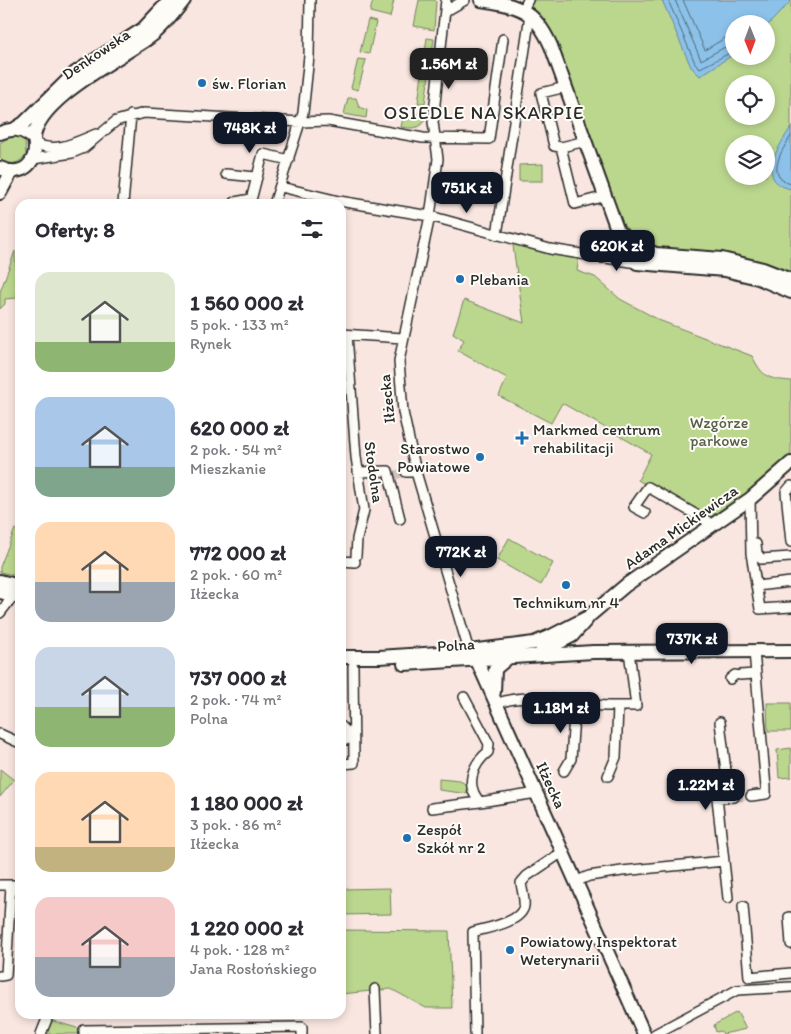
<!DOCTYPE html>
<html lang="pl">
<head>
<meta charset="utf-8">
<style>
  body { margin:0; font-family:Itim,sans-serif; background:#f2f2f3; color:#2b2b33; height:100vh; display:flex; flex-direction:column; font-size:19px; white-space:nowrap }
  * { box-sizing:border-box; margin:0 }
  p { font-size:16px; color:#7c7c81 }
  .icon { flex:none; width:28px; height:28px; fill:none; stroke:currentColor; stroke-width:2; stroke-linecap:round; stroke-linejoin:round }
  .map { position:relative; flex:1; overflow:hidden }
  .sheet { position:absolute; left:15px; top:199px; width:331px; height:820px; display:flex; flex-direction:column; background:#fff; border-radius:15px; box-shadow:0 2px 8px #0003 }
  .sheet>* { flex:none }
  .needle { width:32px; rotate:179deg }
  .buttons { position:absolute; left:725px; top:15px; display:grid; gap:10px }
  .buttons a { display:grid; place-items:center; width:50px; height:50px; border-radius:50%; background:#fff; box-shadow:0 2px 8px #0003; font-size:25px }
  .price { position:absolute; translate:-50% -42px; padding:0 11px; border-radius:10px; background:#111827; color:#fff; font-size:16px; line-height:32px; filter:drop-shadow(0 1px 2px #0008) }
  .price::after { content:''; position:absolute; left:50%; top:30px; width:15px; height:11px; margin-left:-8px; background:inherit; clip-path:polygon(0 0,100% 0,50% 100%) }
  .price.selected { background:#222; color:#fff }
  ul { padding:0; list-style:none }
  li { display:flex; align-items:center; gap:15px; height:125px; padding:0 20px }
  li span { display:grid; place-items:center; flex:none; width:140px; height:100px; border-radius:15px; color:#555 }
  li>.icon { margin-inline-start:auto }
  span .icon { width:60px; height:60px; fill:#fffc; stroke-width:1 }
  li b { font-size:21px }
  h2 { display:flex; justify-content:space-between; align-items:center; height:60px; padding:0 20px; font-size:21px }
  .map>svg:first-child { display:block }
  .green { fill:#bbd78e; stroke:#73815c; fill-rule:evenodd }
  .water { fill:#8cc2ea; stroke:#65869e }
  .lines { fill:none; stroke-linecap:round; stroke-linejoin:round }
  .shore { stroke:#526777; stroke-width:1 }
  .street-tunnel { stroke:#d0c1bc; stroke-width:9; stroke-dasharray:9 4.5; stroke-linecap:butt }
  .street-casing { stroke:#2b2b2b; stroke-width:12 }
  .secondary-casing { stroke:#2b2b2b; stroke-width:16 }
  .street { stroke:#fdfcf7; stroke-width:9 }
  .secondary { stroke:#fdfcf7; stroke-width:12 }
  .poi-dot { fill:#1f6fb2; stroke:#fdfcf7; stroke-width:2 }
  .labels { text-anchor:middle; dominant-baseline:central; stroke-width:4; stroke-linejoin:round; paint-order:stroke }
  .street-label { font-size:16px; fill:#2b2b2b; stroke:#fdfcf7 }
  .poi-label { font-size:16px; fill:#2b2b2b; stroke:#fdfcf7; text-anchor:start }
  .park-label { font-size:16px; fill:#565f49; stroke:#fdfcf7 }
  .quarter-label { font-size:19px; letter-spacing:1px; fill:#2b2b2b; stroke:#fdfcf7 }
</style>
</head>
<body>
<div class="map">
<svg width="791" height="1034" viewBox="0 0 791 1034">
  <rect width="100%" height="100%" fill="#f9e6e0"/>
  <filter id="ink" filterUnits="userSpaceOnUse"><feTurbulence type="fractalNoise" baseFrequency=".02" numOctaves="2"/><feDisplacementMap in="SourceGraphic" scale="10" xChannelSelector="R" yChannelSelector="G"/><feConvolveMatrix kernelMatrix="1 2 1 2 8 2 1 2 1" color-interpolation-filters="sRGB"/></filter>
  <g filter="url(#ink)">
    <path class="green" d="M 373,0 L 394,0 L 390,17 L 370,12 Z
      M 419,0 L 435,0 L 436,2 L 434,30 L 414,26 Z
      M 535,0 L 791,0 L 791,280 L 656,254 L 626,238 L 551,46 L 523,10 ZM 734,24 L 766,24 L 766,56 L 734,56 ZM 734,84 L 766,84 L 766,116 L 734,116 ZM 734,144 L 766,144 L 766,176 L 734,176 Z
      M 368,20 L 376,22 L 369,54 L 360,52 Z
      M 427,38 L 434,39 L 430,67 L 423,66 Z
      M 358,59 L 366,60 L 358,90 L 351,88 Z
      M 422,74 L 429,75 L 425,103 L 418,103 Z
      M 348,98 L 356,98 L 359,107 L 367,110 L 366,118 L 344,114 Z
      M 420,111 L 427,112 C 423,129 416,129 401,127 L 403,118 L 413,118 Z
      M 19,135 L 25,141 L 26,156 L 18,162 L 7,165 L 0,158 L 0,143 L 6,139 Z
      M 543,164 L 543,181 L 519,181 L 519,165 Z
      M 512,239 L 579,255 L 577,271 L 595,277 L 620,299 L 661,321 L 752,356 C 763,377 767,379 791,381 L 791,463 L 712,526 L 638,480 L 651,454 L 562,403 L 551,423 L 499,396 L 507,378 L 458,351 L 464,340 L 453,333 L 464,300 L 524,323 Z
      M 15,251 L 17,298 L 5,299 L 5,304 L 0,309 L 0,292 Z
      M 15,529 L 20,531 L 20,559 L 13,575 L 0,572 L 0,567 Z
      M 509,538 L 553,563 L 541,585 L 497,560 Z
      M 767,703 L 791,703 L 791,731 L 768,731 Z
      M 791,748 L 791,777 L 779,778 L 777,750 Z
      M 0,769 L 14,780 L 0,797 Z
      M 439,779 L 460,781 L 469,786 L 469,794 L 439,790 Z
      M 390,888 L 391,914 L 341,915 L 341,889 Z
      M 341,930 L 449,931 L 452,1008 L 426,1008 L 391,989 L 341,994 Z
      M 737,1012 L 746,1029 L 723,1034 L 721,1031 L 716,1032 L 714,1025 Z
      M 46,1019 L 84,1030 L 84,1034 L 41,1034 Z"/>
    <path class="water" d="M 662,0 L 791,0 L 791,1 L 766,27 L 766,24 L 734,24 L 734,54 L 700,76 L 691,67 Z
      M 791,127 L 791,189 C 753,181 780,145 791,127 Z"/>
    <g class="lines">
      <path class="shore" d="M 668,0 L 695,63 L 700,68 L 734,51
        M 675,0 L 701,60 L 727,46 L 734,44
        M 683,0 L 705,50 L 725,38 L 734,37
        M 791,136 C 782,150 764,177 791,184"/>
      <path class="street-tunnel" d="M 392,476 L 406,472
        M 734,797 L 751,796"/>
      <defs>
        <path id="street" d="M 446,0 L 433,122 L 438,159 L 430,216 L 399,361 L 403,412 L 416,472 L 469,651
          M 523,10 L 528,0
          M 446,11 L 465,0
          M 586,141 L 561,147 L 575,204 L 606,196
          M 35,143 C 55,154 76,142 96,134
          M 561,147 L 554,146 L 541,93 L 566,87
          M 33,159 L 72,153 L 84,148 L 116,121 L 144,113 L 301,122 L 328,121 L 423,138 L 489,139 L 503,39
          M 226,174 L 255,177
          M 281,187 L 339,201 L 430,216 L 550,249 L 637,263
          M 235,202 L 251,199
          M 123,204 L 131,115
          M 250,204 L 263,154 L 289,160
          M 274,204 L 303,113 L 309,56 L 310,0
          M 497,235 L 530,15
          M 601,258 L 608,252 L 619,233
          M 341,334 L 403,338
          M 347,335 L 356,457 L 364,510 L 357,539 L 356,556
          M 358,472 L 388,471 L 400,519
          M 406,472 L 416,472
          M 791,486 L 786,492 L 791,542
          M 750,499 L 751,553 L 760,609 L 791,607
          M 645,513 L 634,507 L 648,487 L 707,521 L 712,526
          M 756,544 L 757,553 L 761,559 L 791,557
          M 341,561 L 355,562
          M 756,586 L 791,582
          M 0,613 L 14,595 L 20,577
          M 740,675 L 755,674
          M 730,679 L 735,675
          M 464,697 L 489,744 L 488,752 C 473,764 464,785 480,802 L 537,793
          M 496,704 C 522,693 558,700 585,704 C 601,707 619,706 636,706 L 629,651
          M 720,722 L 729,796
          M 341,726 L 346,731 L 346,740
          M 0,734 L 20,743
          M 341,764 L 354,763 L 353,666
          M 564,771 L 571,759 L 575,702
          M 608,776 L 616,757 L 618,706
          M 751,796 L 766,794 L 766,788 L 754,651
          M 432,808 L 480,802
          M 577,881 L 589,876 L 622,871 L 724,861
          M 0,885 L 20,885
          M 728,898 L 717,798 L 734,797
          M 743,906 L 749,977 L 791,973
          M 789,917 L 791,944
          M 0,976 L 6,975 L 11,885
          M 375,989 L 377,1034
          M 41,1034 L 49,1014
          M 84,1034 L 84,1030 L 302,1027 L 302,1034
          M 475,1034 L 473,932 C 486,928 521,923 524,906 C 525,900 522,890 521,883 L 527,876 L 564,851
          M 655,1034 L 737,990 L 791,987"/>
        <path id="secondary" d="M 481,0 C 519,5 535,10 551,46 L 622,243 L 637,263 L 725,270 L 758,278 L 791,292
          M 16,128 L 24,123 L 75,73 L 143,29 L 170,0
          M 0,133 C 14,127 23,129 34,139 C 39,162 23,178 0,168
          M 34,139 C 35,100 121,58 150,37 C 163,27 174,13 184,0
          M 0,193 L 12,171
          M 621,234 L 633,245 L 656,254 L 722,259 L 763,269 L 791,280
          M 0,581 L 20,586
          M 0,592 L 20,597
          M 541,652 L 572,636 L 587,619
          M 473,655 L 479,665 L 644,1034
          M 341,657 L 379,657 L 469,651 L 534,643 L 551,636 L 588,617 L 626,585 L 750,499 L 791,463
          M 404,664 L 593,652 L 791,651
          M 494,692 L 495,669 L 509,657"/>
      </defs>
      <use href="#street" class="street-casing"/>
      <use href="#secondary" class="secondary-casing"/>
      <use href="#street" class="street"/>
      <use href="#secondary" class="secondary"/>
    </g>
  </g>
  <g class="poi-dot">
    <circle cx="202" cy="83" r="5"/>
    <circle cx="460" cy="279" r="5"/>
    <path d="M519.5 430.5h5v5h5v5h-5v5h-5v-5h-5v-5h5z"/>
    <circle cx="480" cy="457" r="5"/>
    <circle cx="566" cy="585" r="5"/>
    <circle cx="407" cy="838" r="5"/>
    <circle cx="510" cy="950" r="5"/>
  </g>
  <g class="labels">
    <g class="street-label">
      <text transform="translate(96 54) rotate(-34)">Denkowska</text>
      <text transform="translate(387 399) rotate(-96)">Iłżecka</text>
      <text transform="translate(374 472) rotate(82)">Stodolna</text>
      <text transform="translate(681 527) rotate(-35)">Adama Mickiewicza</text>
      <text transform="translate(456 645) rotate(-4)">Polna</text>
      <text transform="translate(551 785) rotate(65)">Iłżecka</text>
    </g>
    <g class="poi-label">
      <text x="212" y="83">św. Florian</text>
      <text x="470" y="279">Plebania</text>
      <text x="533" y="429">Markmed centrum<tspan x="533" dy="18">rehabilitacji</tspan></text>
      <text x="470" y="448" text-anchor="end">Starostwo<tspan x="470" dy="18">Powiatowe</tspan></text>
      <text x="566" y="602" text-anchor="middle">Technikum nr 4</text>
      <text x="417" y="829">Zespół<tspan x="417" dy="18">Szkół nr 2</tspan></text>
      <text x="520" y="941">Powiatowy Inspektorat<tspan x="520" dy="18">Weterynarii</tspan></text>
    </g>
    <g class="park-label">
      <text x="719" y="422">Wzgórze<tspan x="719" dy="18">parkowe</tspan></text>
    </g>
    <g class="quarter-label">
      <text x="484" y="112">OSIEDLE NA SKARPIE</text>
    </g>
  </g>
</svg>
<div class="buttons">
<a><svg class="needle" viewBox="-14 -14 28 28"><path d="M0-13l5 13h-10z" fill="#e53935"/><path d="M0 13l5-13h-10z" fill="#7c7c81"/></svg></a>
<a><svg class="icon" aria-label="locate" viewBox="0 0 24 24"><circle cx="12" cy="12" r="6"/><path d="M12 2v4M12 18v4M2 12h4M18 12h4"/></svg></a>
<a><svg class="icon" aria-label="layers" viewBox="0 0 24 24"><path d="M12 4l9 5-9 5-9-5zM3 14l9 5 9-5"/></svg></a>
</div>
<b class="price selected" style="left:449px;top:90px">1.56M zł</b>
<b class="price" style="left:250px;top:154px">748K zł</b>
<b class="price" style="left:467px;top:214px">751K zł</b>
<b class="price" style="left:617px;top:272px">620K zł</b>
<b class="price" style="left:461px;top:578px">772K zł</b>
<b class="price" style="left:692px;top:665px">737K zł</b>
<b class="price" style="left:561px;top:734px">1.18M zł</b>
<b class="price" style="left:706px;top:811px">1.22M zł</b>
<section class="sheet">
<h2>Oferty: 8<svg class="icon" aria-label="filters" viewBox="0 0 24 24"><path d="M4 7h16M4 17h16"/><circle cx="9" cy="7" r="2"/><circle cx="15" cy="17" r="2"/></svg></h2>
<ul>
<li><span style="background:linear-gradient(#dfe7d0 70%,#8fb573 0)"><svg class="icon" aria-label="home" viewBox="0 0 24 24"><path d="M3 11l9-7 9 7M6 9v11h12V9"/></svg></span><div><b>1 560 000 zł</b><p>5 pok. · 133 m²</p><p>Rynek</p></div></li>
<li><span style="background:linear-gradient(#a9c7e8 70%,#7fa58c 0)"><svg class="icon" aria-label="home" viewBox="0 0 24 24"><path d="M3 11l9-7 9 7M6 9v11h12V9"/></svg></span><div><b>620 000 zł</b><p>2 pok. · 54 m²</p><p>Mieszkanie</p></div></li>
<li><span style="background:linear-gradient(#ffd9b3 60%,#9aa5b1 0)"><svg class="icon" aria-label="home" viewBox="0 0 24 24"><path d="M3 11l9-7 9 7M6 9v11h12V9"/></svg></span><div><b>772 000 zł</b><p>2 pok. · 60 m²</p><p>Iłżecka</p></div></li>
<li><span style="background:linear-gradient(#c9d6e8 60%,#8fb573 0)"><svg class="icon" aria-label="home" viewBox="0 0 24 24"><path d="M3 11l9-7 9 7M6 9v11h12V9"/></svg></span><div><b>737 000 zł</b><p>2 pok. · 74 m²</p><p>Polna</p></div></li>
<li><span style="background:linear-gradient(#ffd9b3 75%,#c2b280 0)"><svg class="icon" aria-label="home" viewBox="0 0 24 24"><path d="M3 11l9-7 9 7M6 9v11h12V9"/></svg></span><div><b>1 180 000 zł</b><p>3 pok. · 86 m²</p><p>Iłżecka</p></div></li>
<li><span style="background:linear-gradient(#f6c9c9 60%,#9aa5b1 0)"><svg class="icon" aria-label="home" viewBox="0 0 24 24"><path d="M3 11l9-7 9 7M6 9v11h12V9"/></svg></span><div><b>1 220 000 zł</b><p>4 pok. · 128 m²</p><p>Jana Rosłońskiego</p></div></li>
</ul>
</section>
</div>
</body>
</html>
